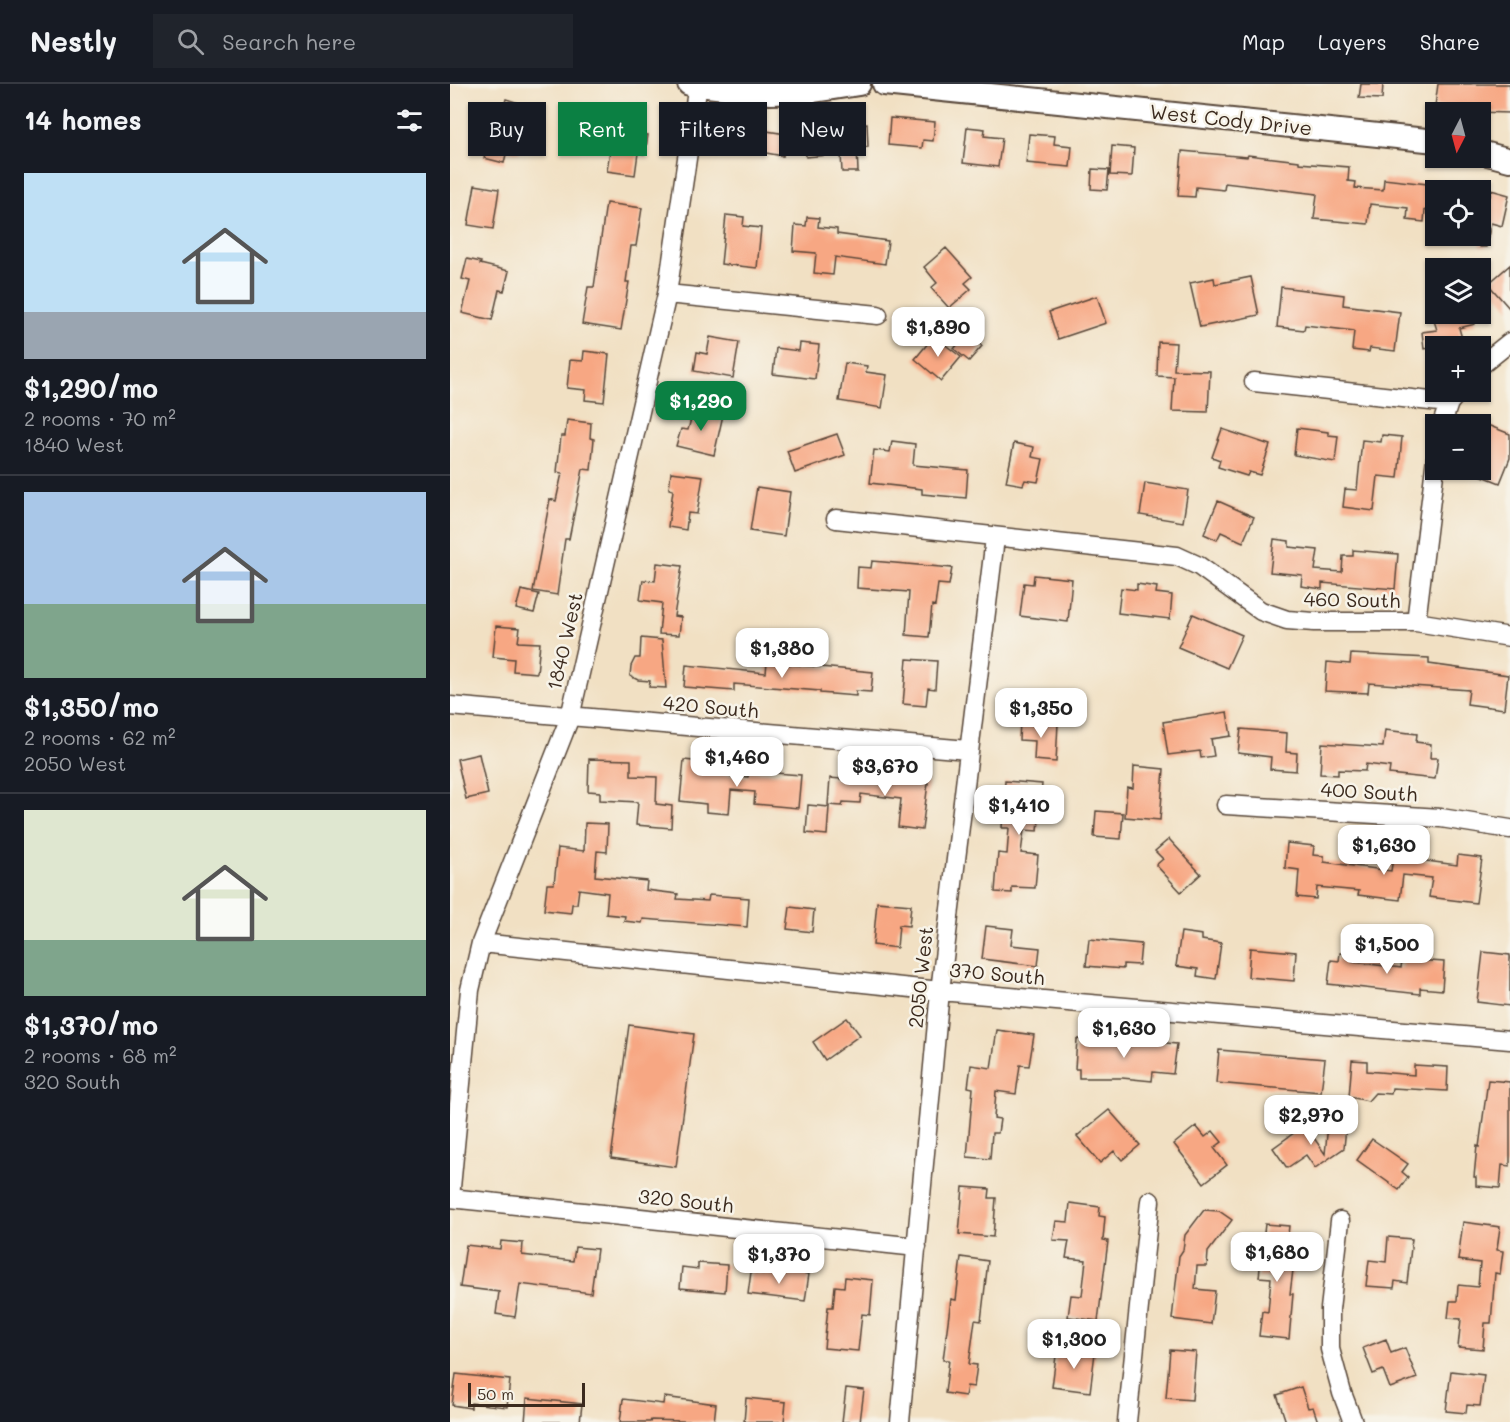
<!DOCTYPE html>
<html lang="en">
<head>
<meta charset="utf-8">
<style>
  body { margin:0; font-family:Mali,sans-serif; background:#20242c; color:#f1f3f6; height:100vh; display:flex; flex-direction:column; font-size:22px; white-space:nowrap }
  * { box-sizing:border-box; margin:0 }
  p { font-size:20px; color:#9ea1a6 }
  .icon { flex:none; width:33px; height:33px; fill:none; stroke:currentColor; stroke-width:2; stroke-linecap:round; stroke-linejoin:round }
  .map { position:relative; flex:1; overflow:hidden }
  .drawer { display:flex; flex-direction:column; background:#171b24; width:450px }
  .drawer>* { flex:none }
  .banner { position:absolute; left:18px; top:18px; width:570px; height:54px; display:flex; gap:12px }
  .needle { width:39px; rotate:186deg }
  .tools { position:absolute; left:975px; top:18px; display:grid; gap:12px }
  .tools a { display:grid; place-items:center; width:66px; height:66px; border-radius:0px; background:#171b24; box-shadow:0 2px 4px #0004; font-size:30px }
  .scale { position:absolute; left:18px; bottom:15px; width:117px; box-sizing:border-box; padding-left:6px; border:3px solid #3b2a1e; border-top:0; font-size:16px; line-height:21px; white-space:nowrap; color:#3b2a1e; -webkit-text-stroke:4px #f7f3e8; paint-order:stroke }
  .price { position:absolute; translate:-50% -51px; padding:0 14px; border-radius:12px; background:#fff; color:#222; font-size:20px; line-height:39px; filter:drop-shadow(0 2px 3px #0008) }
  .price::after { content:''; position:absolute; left:50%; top:36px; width:18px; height:14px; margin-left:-9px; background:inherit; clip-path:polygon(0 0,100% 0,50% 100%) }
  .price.active { background:#0b8043; color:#fff }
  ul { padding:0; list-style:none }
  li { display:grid; align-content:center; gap:12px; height:318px; padding:0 24px }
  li+li { border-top:2px solid #363941 }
  li span { display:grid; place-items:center; height:186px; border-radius:0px; color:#555 }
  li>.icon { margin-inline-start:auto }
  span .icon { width:108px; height:108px; fill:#fffc; stroke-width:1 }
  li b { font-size:26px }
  h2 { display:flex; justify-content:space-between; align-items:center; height:72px; padding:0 24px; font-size:26px }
  .chip { padding:0 21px; border-radius:0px; background:#171b24; box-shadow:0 2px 4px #0004; font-size:21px; line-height:54px }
  .chip.active { background:#0b8043; color:#fff }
  header { display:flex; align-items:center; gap:36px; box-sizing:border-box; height:84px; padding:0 30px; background:#171b24; border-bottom:2px solid #363941 }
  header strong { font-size:28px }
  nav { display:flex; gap:33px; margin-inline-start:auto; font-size:21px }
  .search { width:420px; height:54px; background:#20242c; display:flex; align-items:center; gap:15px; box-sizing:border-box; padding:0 21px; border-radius:0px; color:#9ea1a6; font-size:22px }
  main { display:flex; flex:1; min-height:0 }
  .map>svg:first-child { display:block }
  .building { fill:#f7a783 }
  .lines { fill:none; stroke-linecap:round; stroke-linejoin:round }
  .minor-casing { stroke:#564537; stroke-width:21 }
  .tertiary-casing { stroke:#564537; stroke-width:26 }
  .minor { stroke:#fff; stroke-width:18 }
  .tertiary { stroke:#fff; stroke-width:22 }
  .labels { text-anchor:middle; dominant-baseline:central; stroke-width:5; stroke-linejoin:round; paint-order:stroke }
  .street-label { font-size:20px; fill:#3b2a1e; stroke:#f7f3e8 }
</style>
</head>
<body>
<header>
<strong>Nestly</strong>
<div class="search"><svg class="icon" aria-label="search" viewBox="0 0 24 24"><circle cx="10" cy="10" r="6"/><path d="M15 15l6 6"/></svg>Search here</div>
<nav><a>Map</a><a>Layers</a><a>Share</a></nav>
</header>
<main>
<section class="drawer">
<h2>14 homes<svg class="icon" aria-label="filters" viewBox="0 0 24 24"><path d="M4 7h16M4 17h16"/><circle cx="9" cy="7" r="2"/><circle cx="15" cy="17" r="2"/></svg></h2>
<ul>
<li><span style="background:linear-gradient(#bfe0f5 75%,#9aa5b1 0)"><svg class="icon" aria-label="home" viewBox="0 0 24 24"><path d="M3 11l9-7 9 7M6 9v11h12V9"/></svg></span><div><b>$1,290/mo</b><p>2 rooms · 70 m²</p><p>1840 West</p></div></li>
<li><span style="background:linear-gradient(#a9c7e8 60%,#7fa58c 0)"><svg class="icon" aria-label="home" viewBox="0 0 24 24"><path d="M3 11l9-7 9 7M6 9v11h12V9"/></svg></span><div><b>$1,350/mo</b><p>2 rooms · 62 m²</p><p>2050 West</p></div></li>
<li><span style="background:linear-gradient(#dfe7d0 70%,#7fa58c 0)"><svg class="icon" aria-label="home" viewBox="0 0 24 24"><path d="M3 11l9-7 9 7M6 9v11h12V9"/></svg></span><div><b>$1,370/mo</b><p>2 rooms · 68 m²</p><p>320 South</p></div></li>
</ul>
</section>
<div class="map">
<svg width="1060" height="1338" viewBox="0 0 1060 1338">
  <rect width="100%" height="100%" fill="#f7f3e8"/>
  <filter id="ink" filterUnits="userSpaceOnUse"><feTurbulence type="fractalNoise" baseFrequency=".0167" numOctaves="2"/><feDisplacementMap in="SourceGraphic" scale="12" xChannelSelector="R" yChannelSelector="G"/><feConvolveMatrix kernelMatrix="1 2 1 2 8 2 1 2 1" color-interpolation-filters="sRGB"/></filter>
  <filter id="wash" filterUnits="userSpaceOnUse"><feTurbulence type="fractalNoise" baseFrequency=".008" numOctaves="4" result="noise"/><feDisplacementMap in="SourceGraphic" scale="24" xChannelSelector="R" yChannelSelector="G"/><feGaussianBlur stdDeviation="1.35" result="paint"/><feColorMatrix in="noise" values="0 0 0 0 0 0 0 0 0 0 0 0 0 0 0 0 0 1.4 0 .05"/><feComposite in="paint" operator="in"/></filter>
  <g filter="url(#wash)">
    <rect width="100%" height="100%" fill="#f1e0c3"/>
    <g id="blocks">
      <path class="building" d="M 911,0 L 933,0 L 932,15 L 909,14 Z
        M 988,0 L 1060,0 L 1060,29 L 1025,28 L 985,22 Z
        M 56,15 L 82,23 L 69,69 L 57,66 L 54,79 L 34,74 L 38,57 L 44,58 Z
        M 165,31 L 191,35 L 189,50 L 198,51 L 195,70 L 188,69 L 185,91 L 157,87 Z
        M 440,34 L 485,38 L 483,57 L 473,56 L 472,64 L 438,61 Z
        M 417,39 L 418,63 L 407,64 L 408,88 L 392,88 L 391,70 L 356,73 L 354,44 Z
        M 517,43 L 535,45 L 534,52 L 552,54 L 548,83 L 513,79 Z
        M 303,45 L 336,50 L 333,72 L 300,66 Z
        M 579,50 L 605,52 L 604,60 L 622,62 L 620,83 L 576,79 Z
        M 662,62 L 684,64 L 682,92 L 660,91 Z
        M 732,67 L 797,73 L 798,71 L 849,77 L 849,79 L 899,83 L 898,97 L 906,98 L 905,104 L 933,106 L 934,95 L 986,101 L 986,127 L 975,126 L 974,138 L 957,136 L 958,124 L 920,120 L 918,140 L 864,135 L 867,110 L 775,99 L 774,106 L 746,103 L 745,113 L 728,112 Z
        M 642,85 L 659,86 L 657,106 L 641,105 Z
        M 25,101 L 49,105 L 43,145 L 18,141 Z
        M 1041,106 L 1059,111 L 1052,142 L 1041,139 L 1036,163 L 1030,163 L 1030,110 L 1040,112 Z
        M 156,119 L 192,124 L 186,162 L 181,162 L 176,198 L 179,198 L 171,246 L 132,240 L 138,203 L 144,203 Z
        M 276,131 L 294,133 L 293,142 L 311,144 L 307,184 L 271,180 Z
        M 357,133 L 369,134 L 368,143 L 387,145 L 387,150 L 438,157 L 435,180 L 385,173 L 383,191 L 364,189 L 366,169 L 343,167 L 345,141 L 356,142 Z
        M 496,164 L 522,193 L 515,199 L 521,205 L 499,224 L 481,204 L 487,199 L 474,183 Z
        M 17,175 L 31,178 L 30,180 L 59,187 L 54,207 L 49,206 L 42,236 L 12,229 L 20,197 L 12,195 Z
        M 1060,181 L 1060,225 L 1038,200 Z
        M 801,193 L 809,231 L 750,243 L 740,199 L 764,194 L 765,200 Z
        M 831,203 L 894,211 L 893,221 L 950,228 L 945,267 L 920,264 L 919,268 L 902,266 L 904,247 L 855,241 L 854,246 L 827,243 Z
        M 647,212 L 656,239 L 608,255 L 599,228 Z
        M 982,230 L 1022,230 L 1025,240 L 1009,244 L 1013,258 L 996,262 L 974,265 L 972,248 L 987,246 Z
        M 517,249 L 532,262 L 519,277 L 504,265 Z
        M 484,252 L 511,273 L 491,297 L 465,275 Z
        M 260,253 L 289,258 L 283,294 L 244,287 L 247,268 L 257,270 Z
        M 708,258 L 726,259 L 724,286 L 760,287 L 758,328 L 722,327 L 724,293 L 707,292 Z
        M 350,259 L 369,261 L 365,295 L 323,290 L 326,264 L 349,267 Z
        M 134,267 L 159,270 L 154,318 L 135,316 L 136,306 L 117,304 L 120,276 L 133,277 Z
        M 395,279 L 417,282 L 416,288 L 437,291 L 432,324 L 389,317 Z
        M 244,324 L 273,331 L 264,371 L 226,362 L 231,345 L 238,346 Z
        M 117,336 L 141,339 L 140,354 L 144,355 L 141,386 L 133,385 L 119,455 L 115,455 L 107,511 L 83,507 L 100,415 L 106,417 L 112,389 L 107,388 L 111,352 L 115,352 Z
        M 1030,338 L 1060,350 L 1060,374 L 1050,399 L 1030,391 Z
        M 847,344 L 878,348 L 878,351 L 888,352 L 885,378 L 844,371 Z
        M 772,345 L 820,361 L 810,391 L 799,388 L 797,392 L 768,383 L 770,376 L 762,373 Z
        M 387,350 L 395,371 L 345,389 L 337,367 Z
        M 932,351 L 952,353 L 948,394 L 928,392 L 924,427 L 893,423 L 895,405 L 907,406 L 912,356 L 931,358 Z
        M 442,357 L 465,360 L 463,381 L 518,386 L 516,414 L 472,410 L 472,405 L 420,399 L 424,366 L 440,368 Z
        M 564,359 L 584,363 L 582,373 L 593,375 L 588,398 L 575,396 L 573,401 L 556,398 Z
        M 221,388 L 253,392 L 247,430 L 238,429 L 236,446 L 218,443 L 223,406 L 219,405 Z
        M 695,399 L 738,406 L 733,438 L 690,431 Z
        M 307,403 L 340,408 L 334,452 L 300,447 Z
        M 768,417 L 804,433 L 793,458 L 771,448 L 767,456 L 754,450 Z
        M 824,455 L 839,457 L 839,463 L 868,466 L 865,486 L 892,488 L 893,472 L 903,472 L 903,466 L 948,470 L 945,505 L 872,499 L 872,505 L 851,502 L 852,491 L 820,488 Z
        M 422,477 L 502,484 L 499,501 L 488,500 L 485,522 L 482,521 L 479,553 L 456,551 L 459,508 L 407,504 L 408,483 L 421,484 Z
        M 207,479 L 232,482 L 224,532 L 231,533 L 229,551 L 209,550 L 212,519 L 190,516 L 193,496 L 205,497 Z
        M 584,491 L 622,495 L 618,538 L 570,532 L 574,499 L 583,500 Z
        M 687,500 L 707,503 L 706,509 L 722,511 L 720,535 L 668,529 L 671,504 L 687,506 Z
        M 71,506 L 89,510 L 84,529 L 66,525 Z
        M 743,530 L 792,551 L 777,584 L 728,563 Z
        M 46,542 L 70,544 L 68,558 L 90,559 L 87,589 L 63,587 L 64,575 L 43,573 Z
        M 191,554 L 212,556 L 216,604 L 199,603 L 200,597 L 188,596 L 180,592 L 181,582 L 185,574 L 190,574 Z
        M 901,570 L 979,574 L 979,580 L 1058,591 L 1054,625 L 1017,620 L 1019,606 L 919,599 L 918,609 L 875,607 L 877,578 L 900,580 Z
        M 457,575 L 487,577 L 485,605 L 478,604 L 476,622 L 453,620 Z
        M 317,578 L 423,588 L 421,608 L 406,607 L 406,612 L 370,609 L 370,607 L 284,600 L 284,607 L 234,603 L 236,581 L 316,589 Z
        M 777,628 L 781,652 L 761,655 L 764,672 L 751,674 L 750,667 L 718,671 L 713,638 Z
        M 570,637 L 608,639 L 606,678 L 584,676 L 585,657 L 569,656 Z
        M 791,645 L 837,649 L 836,668 L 847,669 L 846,687 L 820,685 L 821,673 L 788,669 Z
        M 935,646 L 967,650 L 966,658 L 981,660 L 980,674 L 988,674 L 985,695 L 939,690 L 940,683 L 916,680 L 915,687 L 888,686 L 888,691 L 870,690 L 872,659 L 933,663 Z
        M 29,670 L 38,710 L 16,715 L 7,675 Z
        M 139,675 L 181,676 L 181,692 L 207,693 L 206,720 L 222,722 L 221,744 L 186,741 L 188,718 L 150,716 L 150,708 L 138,707 Z
        M 234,676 L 252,678 L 252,683 L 263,684 L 262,690 L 298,693 L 299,687 L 351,691 L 348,724 L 304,720 L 305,708 L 281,706 L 279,730 L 256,728 L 256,720 L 230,717 Z
        M 684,682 L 714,685 L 710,736 L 675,733 L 677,703 L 683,704 Z
        M 427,693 L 478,699 L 472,746 L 448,743 L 451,715 L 411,710 L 410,719 L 393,718 L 392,722 L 378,721 L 380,694 L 426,698 Z
        M 555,697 L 592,700 L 588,747 L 574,746 L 571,769 L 588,771 L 585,804 L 562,803 L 562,809 L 545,808 L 548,769 L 557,770 L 559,744 L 552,744 Z
        M 358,721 L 379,723 L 377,751 L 356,749 Z
        M 646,727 L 673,729 L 671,755 L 644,753 Z
        M 135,739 L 158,740 L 157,768 L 147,767 L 145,792 L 197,797 L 196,806 L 228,810 L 227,815 L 258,817 L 259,811 L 299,814 L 297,843 L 193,835 L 192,839 L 174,837 L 175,832 L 156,830 L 158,809 L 129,805 L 127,820 L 122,820 L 121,829 L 94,826 L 97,800 L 104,800 L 108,764 L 134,767 Z
        M 719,755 L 751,790 L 731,808 L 706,781 L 713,775 L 705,767 Z
        M 837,759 L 864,762 L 863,771 L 874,772 L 874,778 L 941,787 L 944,767 L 962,769 L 961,775 L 1007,781 L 1008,771 L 1032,774 L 1026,819 L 979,813 L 982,794 L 953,791 L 950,816 L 908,811 L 909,807 L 867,803 L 866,815 L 847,813 L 849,786 L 835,784 Z
        M 427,818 L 461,821 L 459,842 L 449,841 L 447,864 L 423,861 Z
        M 340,823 L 364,826 L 362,848 L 337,845 Z
        M 536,842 L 563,845 L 561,861 L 590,864 L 588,882 L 532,875 Z
        M 731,848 L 752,851 L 752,856 L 771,859 L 766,895 L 747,892 L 748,885 L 726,882 Z
        M 639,855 L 691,860 L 689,881 L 673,880 L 673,885 L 636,882 Z
        M 800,864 L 846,868 L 844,897 L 798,893 Z
        M 1033,868 L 1060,871 L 1060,922 L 1027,918 Z
        M 890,869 L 904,870 L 903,878 L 951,884 L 952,875 L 994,878 L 992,906 L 970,904 L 970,910 L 878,900 L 881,876 L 889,877 Z
        M 397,934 L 410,951 L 375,976 L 363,958 Z
        M 179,941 L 244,950 L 226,1083 L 161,1074 Z
        M 547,946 L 584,951 L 579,982 L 570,981 L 566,1010 L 546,1007 L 544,1034 L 550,1035 L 548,1049 L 542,1049 L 540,1075 L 517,1073 L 523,1004 L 518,1003 L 521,981 L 541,984 Z
        M 627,955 L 693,958 L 693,957 L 727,960 L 723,990 L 703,988 L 702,997 L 672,994 L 629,994 L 629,985 L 625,985 Z
        M 769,966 L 875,975 L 871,1008 L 766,999 Z
        M 902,976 L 917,977 L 917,987 L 964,991 L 964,981 L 998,983 L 997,1007 L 942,1004 L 941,1010 L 925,1009 L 918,1017 L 899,1013 Z
        M 1038,996 L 1060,998 L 1060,1082 L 1052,1081 L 1050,1104 L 1026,1102 L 1026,1093 L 1024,1093 L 1027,1062 L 1029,1063 Z
        M 659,1026 L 690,1061 L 672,1076 L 664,1067 L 650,1079 L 627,1052 Z
        M 855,1041 L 875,1070 L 878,1041 L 896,1043 L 894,1064 L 865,1084 L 856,1071 L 837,1084 L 823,1064 Z
        M 746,1042 L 755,1053 L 763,1047 L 772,1058 L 764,1064 L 777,1081 L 754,1099 L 724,1060 Z
        M 922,1055 L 958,1080 L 952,1088 L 958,1093 L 949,1106 L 907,1076 Z
        M 513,1103 L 540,1105 L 539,1114 L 546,1114 L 543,1153 L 509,1150 Z
        M 620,1119 L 650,1123 L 649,1132 L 655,1133 L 653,1156 L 658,1157 L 648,1237 L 618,1233 L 621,1211 L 632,1212 L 636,1176 L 616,1174 L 619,1157 L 603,1156 L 606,1137 L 618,1138 Z
        M 754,1126 L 769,1127 L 782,1136 L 758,1168 L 757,1182 L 747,1182 L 745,1205 L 765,1207 L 761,1240 L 722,1235 L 729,1172 L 733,1166 L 735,1151 Z
        M 1013,1138 L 1050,1143 L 1047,1166 L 1053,1167 L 1050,1190 L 1045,1189 L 1041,1239 L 1035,1239 L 1033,1265 L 1008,1263 L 1011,1235 L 998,1234 L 1000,1217 L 1007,1217 L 1008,1201 L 1028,1203 L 1030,1179 L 1008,1176 Z
        M 815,1140 L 839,1142 L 835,1177 L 844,1178 L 840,1210 L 843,1210 L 839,1255 L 809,1252 L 812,1227 L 818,1228 L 821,1194 L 809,1193 Z
        M 938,1153 L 962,1155 L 957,1199 L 945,1197 L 944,1204 L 916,1202 L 919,1176 L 936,1178 Z
        M 51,1157 L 73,1159 L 72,1171 L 123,1177 L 125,1163 L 147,1165 L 141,1209 L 70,1200 L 65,1233 L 46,1230 L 49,1208 L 10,1203 L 16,1161 L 50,1165 Z
        M 511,1173 L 538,1177 L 531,1237 L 525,1236 L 519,1280 L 527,1281 L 524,1303 L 517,1302 L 515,1312 L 495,1309 L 499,1276 L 493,1276 L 501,1215 L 506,1216 Z
        M 248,1179 L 277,1181 L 275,1208 L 230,1204 L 232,1183 L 248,1185 Z
        M 317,1185 L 359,1190 L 355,1217 L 298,1210 L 301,1188 L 316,1190 Z
        M 395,1193 L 423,1196 L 420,1231 L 412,1230 L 408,1267 L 374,1264 L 378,1223 L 383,1223 L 385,1202 L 394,1203 Z
        M 936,1255 L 941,1269 L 955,1264 L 967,1294 L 940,1304 L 933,1286 L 923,1290 L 913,1264 Z
        M 607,1264 L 645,1269 L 640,1308 L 602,1303 Z
        M 720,1266 L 746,1268 L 742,1316 L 716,1314 Z
        M 1001,1287 L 1034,1291 L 1030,1322 L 1017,1321 L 1016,1329 L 996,1327 Z
        M 6,1290 L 60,1296 L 57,1323 L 21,1319 L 21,1324 L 2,1321 Z
        M 851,1303 L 858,1324 L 863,1323 L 868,1338 L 836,1338 L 827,1311 Z
        M 396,1304 L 414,1306 L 410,1338 L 392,1338 Z
        M 214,1313 L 266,1320 L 264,1338 L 201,1336 L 200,1338 L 170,1338 L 173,1315 L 213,1320 Z
        M 77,1314 L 132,1320 L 130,1338 L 75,1338 Z
        M 296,1314 L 336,1318 L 334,1338 L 294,1338 Z"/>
    </g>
  </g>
  <g filter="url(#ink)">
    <use href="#blocks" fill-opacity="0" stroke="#564537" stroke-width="1.5"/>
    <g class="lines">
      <defs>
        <path id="minor" d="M 248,0 L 217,210 L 120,633 L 31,859 L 20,906 L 0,1114 L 467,1163
          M 217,210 L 428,231
          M 1030,282 L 1060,258
          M 804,298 L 999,319
          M 992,340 L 999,319 L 1008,308
          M 386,435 L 727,472 L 749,482 L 811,527 L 837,536 L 864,538 L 966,538 L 1060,553
          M 966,538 L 986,374
          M 0,622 L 518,666
          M 776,721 L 991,734 L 1060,745
          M 31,859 L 490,907 L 1060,956
          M 890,1137 L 880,1225 L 880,1265 L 892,1309 L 903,1338
          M 450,1338 L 490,907 L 545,454
          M 677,1338 L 700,1117"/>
        <path id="tertiary" d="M 239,0 L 320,9 L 358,8 L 409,0
          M 434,0 L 986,57
          M 1030,68 L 1060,76"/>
      </defs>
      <use href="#minor" class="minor-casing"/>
      <use href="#tertiary" class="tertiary-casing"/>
      <use href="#minor" class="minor"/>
      <use href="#tertiary" class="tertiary"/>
    </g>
  </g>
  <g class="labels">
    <g class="street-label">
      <text transform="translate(781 35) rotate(6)">West Cody Drive</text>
      <text transform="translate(902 515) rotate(1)">460 South</text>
      <text transform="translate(114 557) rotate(-77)">1840 West</text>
      <text transform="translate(261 622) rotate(5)">420 South</text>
      <text transform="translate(919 707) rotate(3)">400 South</text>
      <text transform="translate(547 889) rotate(5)">370 South</text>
      <text transform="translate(470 893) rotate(-84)">2050 West</text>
      <text transform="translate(236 1116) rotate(6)">320 South</text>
    </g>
  </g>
</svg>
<div class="tools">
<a><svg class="needle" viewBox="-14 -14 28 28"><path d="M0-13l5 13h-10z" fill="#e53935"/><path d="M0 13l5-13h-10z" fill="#9ea1a6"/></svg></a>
<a><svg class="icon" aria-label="locate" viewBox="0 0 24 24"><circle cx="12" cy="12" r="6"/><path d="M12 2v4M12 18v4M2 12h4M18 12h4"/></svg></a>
<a><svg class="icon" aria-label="layers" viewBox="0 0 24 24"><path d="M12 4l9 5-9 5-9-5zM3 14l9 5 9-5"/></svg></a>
<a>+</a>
<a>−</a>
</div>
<div class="scale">50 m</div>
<b class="price" style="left:488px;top:274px">$1,890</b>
<b class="price active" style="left:251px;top:348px">$1,290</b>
<b class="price" style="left:332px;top:595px">$1,380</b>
<b class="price" style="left:591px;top:655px">$1,350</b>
<b class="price" style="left:287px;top:704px">$1,460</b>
<b class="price" style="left:435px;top:713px">$3,670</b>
<b class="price" style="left:569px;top:752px">$1,410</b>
<b class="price" style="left:934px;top:792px">$1,630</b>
<b class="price" style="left:937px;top:891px">$1,500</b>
<b class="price" style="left:674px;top:975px">$1,630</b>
<b class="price" style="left:861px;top:1062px">$2,970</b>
<b class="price" style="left:827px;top:1199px">$1,680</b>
<b class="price" style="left:329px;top:1201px">$1,370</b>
<b class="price" style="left:624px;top:1286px">$1,300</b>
<div class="banner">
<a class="chip">Buy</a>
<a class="chip active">Rent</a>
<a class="chip">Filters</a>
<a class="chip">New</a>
</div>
</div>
</main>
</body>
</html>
